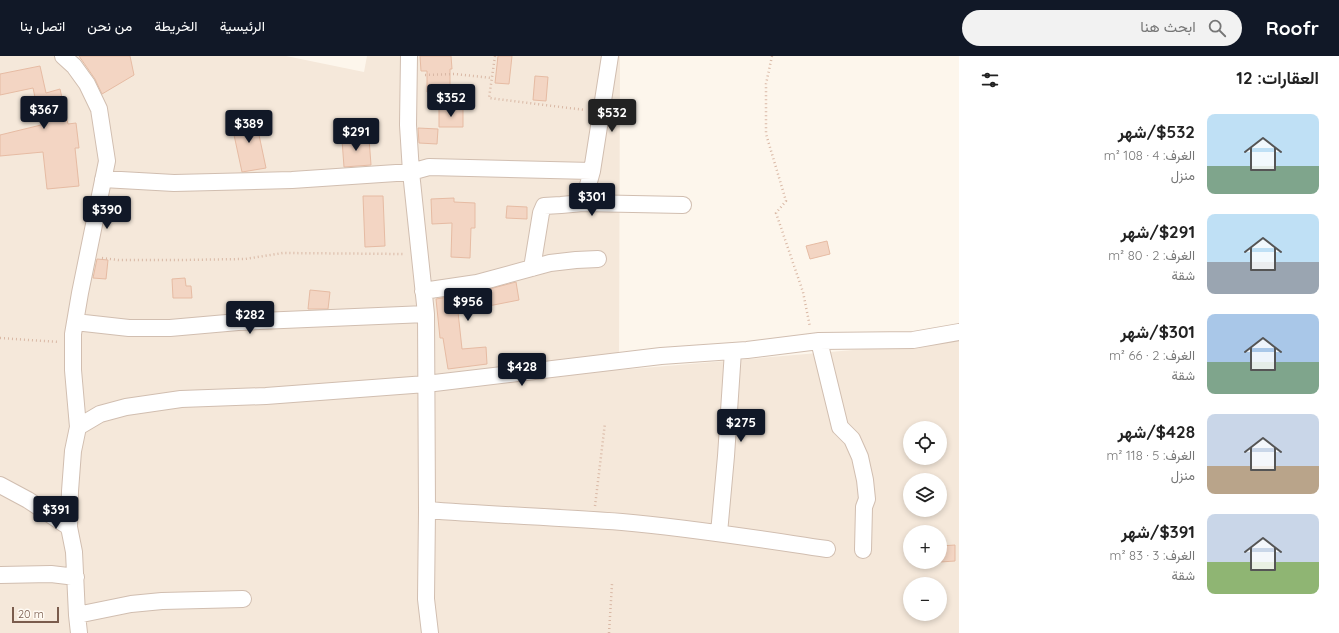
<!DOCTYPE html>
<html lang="ar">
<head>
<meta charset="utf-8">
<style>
  body { margin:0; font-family:Quicksand,Vazirmatn,sans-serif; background:#f2f2f2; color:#222; direction:rtl; height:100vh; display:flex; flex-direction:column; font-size:15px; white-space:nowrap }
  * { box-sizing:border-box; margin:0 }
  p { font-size:13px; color:#767676 }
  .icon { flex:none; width:22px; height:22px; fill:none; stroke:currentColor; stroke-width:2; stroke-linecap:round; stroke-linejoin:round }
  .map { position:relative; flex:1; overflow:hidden; direction:ltr }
  .drawer { display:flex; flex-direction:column; background:#fff; width:380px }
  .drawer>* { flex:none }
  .buttons { position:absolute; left:903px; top:365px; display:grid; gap:8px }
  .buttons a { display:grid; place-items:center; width:44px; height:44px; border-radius:50%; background:#fff; box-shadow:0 2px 6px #0003; font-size:20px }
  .scale { position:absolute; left:12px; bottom:10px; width:47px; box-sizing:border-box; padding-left:4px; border:2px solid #7a5c4d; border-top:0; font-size:11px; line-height:14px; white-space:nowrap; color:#7a5c4d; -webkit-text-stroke:3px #fffaf3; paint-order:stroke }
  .price { position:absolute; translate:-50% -34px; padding:0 9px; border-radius:4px; background:#111827; color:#fff; font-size:13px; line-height:26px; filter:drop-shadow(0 1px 2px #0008) }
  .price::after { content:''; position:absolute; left:50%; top:24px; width:12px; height:9px; margin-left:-6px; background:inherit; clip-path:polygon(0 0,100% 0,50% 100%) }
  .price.current { background:#222; color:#fff }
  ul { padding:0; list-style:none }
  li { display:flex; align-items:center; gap:12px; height:100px; padding:0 20px }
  li span { display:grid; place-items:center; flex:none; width:112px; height:80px; border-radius:8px; color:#555 }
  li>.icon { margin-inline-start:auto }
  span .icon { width:48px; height:48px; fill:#fffc; stroke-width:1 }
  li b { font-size:17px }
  h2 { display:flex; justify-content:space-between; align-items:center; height:48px; padding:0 20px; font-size:17px }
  header { display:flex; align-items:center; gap:24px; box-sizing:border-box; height:56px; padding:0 20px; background:#111827; color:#fff }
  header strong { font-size:19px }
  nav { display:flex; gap:22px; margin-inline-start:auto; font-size:14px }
  .search { width:280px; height:36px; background:#f2f2f2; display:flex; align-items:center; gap:10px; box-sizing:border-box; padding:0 14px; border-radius:22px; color:#767676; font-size:15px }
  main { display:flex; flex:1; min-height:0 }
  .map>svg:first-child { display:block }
  .residential { fill:#f5e8da; fill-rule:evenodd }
  .building { fill:#f3d5c3; stroke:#e6bba3 }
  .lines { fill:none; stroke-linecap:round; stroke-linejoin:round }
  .minor-casing { stroke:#d1beb0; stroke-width:18 }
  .path { stroke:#d9b8a5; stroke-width:2.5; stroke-dasharray:1 3; stroke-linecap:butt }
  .minor { stroke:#fff; stroke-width:16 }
</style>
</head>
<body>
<header>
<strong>Roofr</strong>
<div class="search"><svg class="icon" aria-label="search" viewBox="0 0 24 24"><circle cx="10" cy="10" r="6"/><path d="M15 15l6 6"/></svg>ابحث هنا</div>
<nav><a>الرئيسية</a><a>الخريطة</a><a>من نحن</a><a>اتصل بنا</a></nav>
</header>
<main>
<section class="drawer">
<h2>العقارات: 12<svg class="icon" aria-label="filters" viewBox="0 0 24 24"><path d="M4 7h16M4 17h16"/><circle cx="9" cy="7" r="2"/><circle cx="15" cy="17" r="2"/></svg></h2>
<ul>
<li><span style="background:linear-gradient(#bfe0f5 65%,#7fa58c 0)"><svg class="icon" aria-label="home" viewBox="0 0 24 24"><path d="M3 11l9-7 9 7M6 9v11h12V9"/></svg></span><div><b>$532/شهر</b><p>الغرف: 4 · 108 m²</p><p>منزل</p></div></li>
<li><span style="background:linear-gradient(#bfe0f5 60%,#9aa5b1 0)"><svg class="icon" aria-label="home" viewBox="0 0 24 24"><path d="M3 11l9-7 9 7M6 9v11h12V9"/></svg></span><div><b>$291/شهر</b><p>الغرف: 2 · 80 m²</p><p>شقة</p></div></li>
<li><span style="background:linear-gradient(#a9c7e8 60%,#7fa58c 0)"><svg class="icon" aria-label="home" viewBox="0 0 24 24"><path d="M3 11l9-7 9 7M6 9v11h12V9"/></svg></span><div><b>$301/شهر</b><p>الغرف: 2 · 66 m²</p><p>شقة</p></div></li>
<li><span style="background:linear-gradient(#c9d6e8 65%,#b9a48a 0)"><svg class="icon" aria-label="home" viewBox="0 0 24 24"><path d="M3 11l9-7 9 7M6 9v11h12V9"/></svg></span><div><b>$428/شهر</b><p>الغرف: 5 · 118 m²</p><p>منزل</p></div></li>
<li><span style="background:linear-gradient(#c9d6e8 60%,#8fb573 0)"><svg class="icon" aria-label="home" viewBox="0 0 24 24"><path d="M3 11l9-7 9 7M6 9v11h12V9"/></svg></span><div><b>$391/شهر</b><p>الغرف: 3 · 83 m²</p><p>شقة</p></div></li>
</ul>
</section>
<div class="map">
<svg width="959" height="577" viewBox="0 0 959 577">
  <rect width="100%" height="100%" fill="#fdf6ec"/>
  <path class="residential" d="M 0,0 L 286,0 L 364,16 L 367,0 L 620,0 L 619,314 L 959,285 L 959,577 L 0,577 ZM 910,372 L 940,372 L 940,402 L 910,402 ZM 910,424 L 940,424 L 940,454 L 910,454 ZM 910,476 L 940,476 L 940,506 L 910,506 ZM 910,528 L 940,528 L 940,558 L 910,558 Z"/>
  <path class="building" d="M 79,0 L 130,0 L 134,19 L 102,38 L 95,23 Z
    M 420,0 L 451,0 L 452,13 L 450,13 L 450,36 L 427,36 L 427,15 L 421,15 Z
    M 498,0 L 512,0 L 509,28 L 495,27 Z
    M 40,10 L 46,37 L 60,33 L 68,68 L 76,67 L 79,92 L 75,92 L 79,130 L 47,133 L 43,96 L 0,100 L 0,79 L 41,69 L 33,32 L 0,39 L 0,18 Z
    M 535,20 L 548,21 L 546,45 L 533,44 Z
    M 439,53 L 463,53 L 463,71 L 439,71 Z
    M 255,60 L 266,112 L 242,116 L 231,65 Z
    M 418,72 L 438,73 L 437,88 L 419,87 Z
    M 369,82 L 371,109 L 344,111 L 342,84 Z
    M 363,140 L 383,140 L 385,190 L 365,191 Z
    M 454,142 L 454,146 L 475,147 L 475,172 L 471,172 L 470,202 L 451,201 L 452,167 L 432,168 L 431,143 Z
    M 507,150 L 527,151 L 527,163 L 506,162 Z
    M 827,185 L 830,198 L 810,203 L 806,190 Z
    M 97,203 L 108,204 L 106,223 L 93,222 Z
    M 185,222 L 186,230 L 191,230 L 192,242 L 173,242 L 172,223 Z
    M 516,226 L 519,244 L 458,256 L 462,293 L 486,291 L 487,308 L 448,313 L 443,282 L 440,282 L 436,243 L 478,236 Z
    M 310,234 L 330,236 L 328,253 L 308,253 Z
    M 955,489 L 955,505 L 940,506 L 940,490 Z"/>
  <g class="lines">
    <defs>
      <path id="minor" d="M 63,0 L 74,10 L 87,28 L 99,53 L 107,105 L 80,237 L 73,278 L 73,314 L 78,371 L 73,395 L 70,435 L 69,471 L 74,496 L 77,559 L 79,577
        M 409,0 L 408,69 L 411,116 L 426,258 L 427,454 L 426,543 L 430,577
        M 103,123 L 174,127 L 292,124 L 411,116 L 429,111 L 592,115
        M 583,147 L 592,115 L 610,0
        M 532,212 L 541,157 L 544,150 L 561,149 L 583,147 L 683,149
        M 423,235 L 477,227 L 550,207 L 576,204 L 598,203
        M 75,266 L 129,272 L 170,272 L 238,266 L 426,258
        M 819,285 L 840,371 L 852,383 L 860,401 L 865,424 L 867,443 L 864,451 L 863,494
        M 78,371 L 100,358 L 126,351 L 181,343 L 266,340 L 426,328 L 661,300 L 747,294 L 819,285 L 913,284 L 959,276
        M 0,429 L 28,444 L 69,471
        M 427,454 C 492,459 557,461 622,466 C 691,472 759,483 827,493
        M 719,477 L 726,400 L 733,295
        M 0,519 L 51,518 L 76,521
        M 77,559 L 131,548 L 162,545 L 243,543"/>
    </defs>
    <use href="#minor" class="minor-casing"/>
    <path class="path" d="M 495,0 L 489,42 L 585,54
      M 772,0 L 766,28 L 766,78 L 786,145 L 776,157 L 803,236 L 810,271
      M 425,19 L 455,18 L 492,22
      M 102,202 L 118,204 L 182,204 L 245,203 L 283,197 L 404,198
      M 0,282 L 59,286
      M 595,450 L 605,367
      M 609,577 L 612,528"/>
    <use href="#minor" class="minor"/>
  </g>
</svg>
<div class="buttons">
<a><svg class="icon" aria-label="locate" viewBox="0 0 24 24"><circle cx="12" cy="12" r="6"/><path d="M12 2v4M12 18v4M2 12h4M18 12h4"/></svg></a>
<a><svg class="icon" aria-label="layers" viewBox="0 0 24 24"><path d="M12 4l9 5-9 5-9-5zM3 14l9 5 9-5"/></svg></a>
<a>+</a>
<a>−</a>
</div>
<div class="scale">20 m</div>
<b class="price" style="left:451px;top:62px">$352</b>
<b class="price" style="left:44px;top:74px">$367</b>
<b class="price current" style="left:612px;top:77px">$532</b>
<b class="price" style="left:249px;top:88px">$389</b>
<b class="price" style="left:356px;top:96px">$291</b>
<b class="price" style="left:592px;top:161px">$301</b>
<b class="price" style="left:107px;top:174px">$390</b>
<b class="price" style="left:468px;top:266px">$956</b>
<b class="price" style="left:250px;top:279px">$282</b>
<b class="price" style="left:522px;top:331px">$428</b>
<b class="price" style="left:741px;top:387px">$275</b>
<b class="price" style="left:56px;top:474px">$391</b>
</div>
</main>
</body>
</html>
